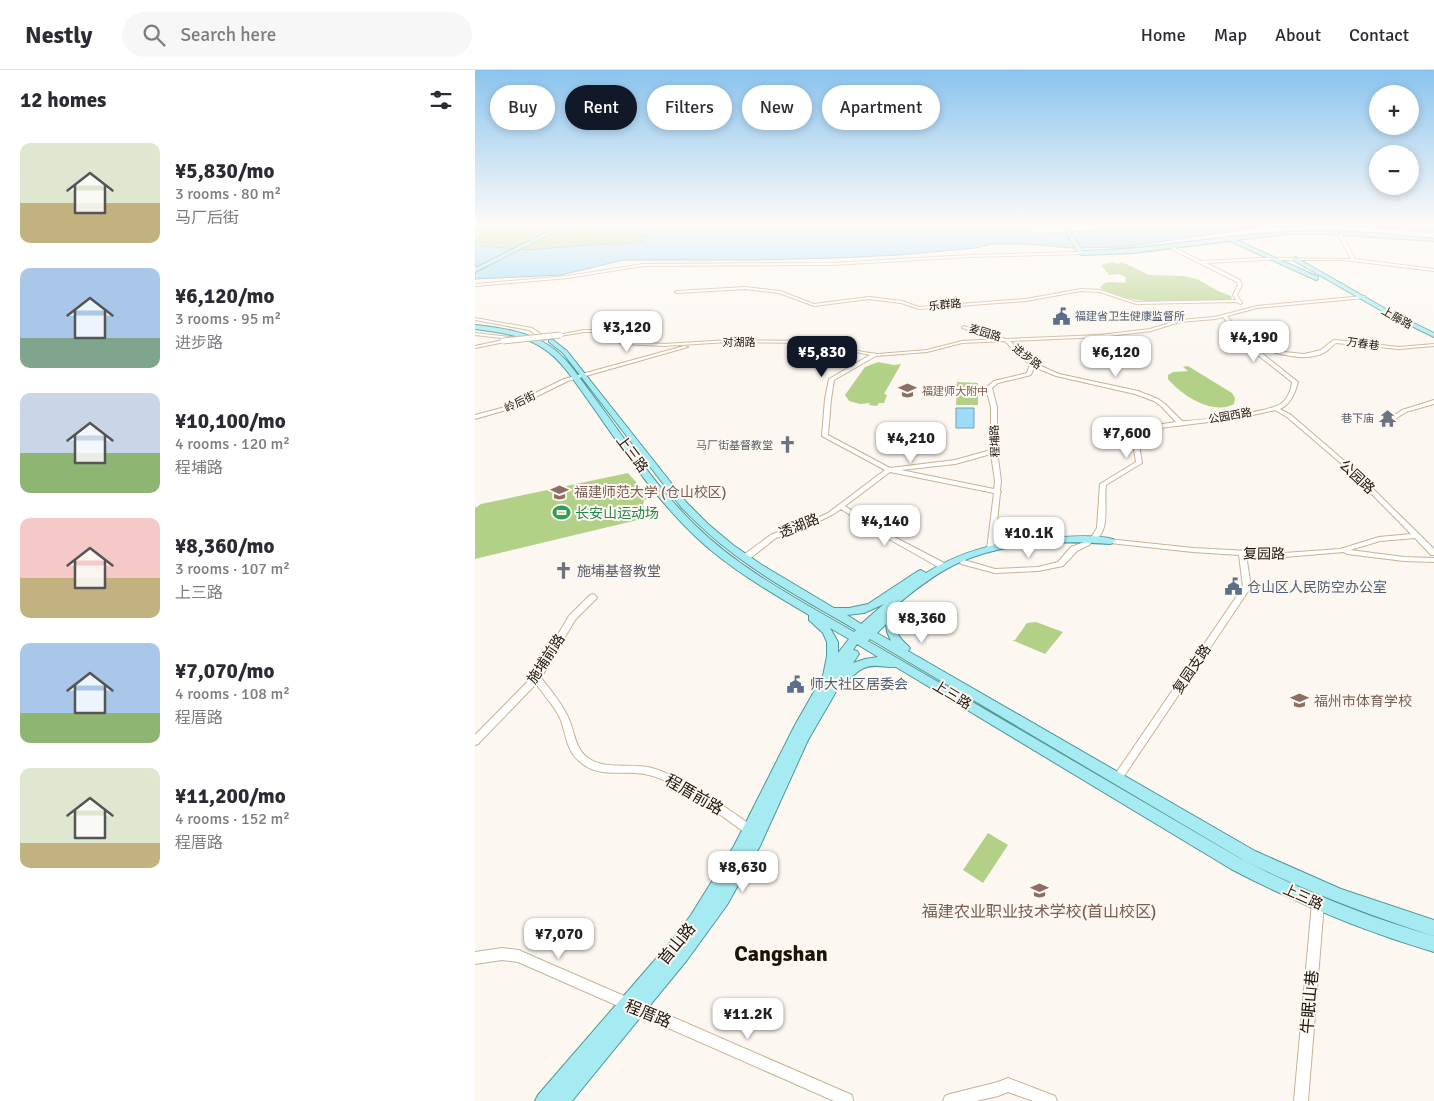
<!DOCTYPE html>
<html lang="en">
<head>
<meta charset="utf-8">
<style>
  body { margin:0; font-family:Signika,"Noto Sans SC",sans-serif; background:#f7f7f7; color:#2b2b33; height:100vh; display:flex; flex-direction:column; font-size:19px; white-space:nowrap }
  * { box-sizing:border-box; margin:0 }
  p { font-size:16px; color:#7c7c81 }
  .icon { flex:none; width:28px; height:28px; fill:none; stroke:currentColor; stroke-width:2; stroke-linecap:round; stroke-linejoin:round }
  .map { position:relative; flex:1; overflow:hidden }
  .drawer { display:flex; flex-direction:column; background:#fff; width:475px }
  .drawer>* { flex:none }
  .banner { position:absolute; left:15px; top:15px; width:475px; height:45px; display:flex; gap:10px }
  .tools { position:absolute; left:894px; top:15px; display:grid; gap:10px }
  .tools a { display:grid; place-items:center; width:50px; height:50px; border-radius:50%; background:#fff; box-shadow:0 2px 8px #0003; font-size:25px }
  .price { position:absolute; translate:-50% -42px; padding:0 11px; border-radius:10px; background:#fff; color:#222; font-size:16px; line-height:32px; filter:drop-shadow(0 1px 2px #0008) }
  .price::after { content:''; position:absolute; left:50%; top:30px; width:15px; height:11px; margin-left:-8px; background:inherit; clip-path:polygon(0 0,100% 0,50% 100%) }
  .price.on { background:#111827; color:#fff }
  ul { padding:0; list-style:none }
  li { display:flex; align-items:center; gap:15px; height:125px; padding:0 20px }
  li span { display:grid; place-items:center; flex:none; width:140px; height:100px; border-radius:10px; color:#555 }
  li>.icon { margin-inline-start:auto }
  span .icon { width:60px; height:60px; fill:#fffc; stroke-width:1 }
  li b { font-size:21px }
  h2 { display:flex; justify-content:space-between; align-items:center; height:60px; padding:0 20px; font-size:21px }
  .chip { padding:0 18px; border-radius:22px; background:#fff; box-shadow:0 2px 8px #0003; font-size:18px; line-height:45px }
  .chip.on { background:#111827; color:#fff }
  header { display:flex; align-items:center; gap:30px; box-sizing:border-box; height:70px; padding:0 25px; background:#fff; border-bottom:1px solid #e1e1e2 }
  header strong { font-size:24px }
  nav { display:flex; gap:28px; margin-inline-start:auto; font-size:18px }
  .search { width:350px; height:45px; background:#f7f7f7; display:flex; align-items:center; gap:12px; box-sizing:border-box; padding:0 18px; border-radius:28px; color:#7c7c81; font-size:19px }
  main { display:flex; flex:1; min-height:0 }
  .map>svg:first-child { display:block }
  .green { fill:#b3d186 }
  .water { fill:#9ddbf8; stroke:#779fb0 }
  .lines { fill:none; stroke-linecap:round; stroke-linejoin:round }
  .minor-casing { stroke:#cab193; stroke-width:2 }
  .major-casing { stroke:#50979a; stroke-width:2 }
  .minor { fill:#fff; fill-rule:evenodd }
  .major { fill:#a6ebf1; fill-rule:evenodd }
  .minor-bridge-casing { stroke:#cab193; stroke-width:7; stroke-linecap:butt }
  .minor-bridge { stroke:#fff; stroke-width:5 }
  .labels { text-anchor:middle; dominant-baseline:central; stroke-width:4; stroke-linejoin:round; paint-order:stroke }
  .far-street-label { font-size:11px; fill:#1d1409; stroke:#fcf7f0 }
  .far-service-label { font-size:11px; fill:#4e5e75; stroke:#fcf7f0; text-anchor:start }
  .far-education-label { font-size:11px; fill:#785e54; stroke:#fcf7f0; text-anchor:start }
  .far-worship-label { font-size:11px; fill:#5b616d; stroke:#fcf7f0; text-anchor:end }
  .street-label { font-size:14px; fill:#1d1409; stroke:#fcf7f0 }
  .education-label { font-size:14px; fill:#785e54; stroke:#fcf7f0; text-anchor:start }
  .leisure-label { font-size:14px; fill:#27864d; stroke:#fcf7f0; text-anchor:start }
  .worship-label { font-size:14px; fill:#5b616d; stroke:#fcf7f0; text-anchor:start }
  .service-label { font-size:14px; fill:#4e5e75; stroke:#fcf7f0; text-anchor:start }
  .near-street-label { font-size:16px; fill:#1d1409; stroke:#fcf7f0 }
  .near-education-label { font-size:16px; fill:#785e54; stroke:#fcf7f0 }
  .near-district-label { font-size:22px; font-weight:bold; fill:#1d1409; stroke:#fcf7f0 }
</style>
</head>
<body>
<header>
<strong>Nestly</strong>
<div class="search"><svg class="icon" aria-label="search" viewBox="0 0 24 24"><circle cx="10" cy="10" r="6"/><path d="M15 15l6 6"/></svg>Search here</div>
<nav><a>Home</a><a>Map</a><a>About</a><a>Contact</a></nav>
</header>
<main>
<section class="drawer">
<h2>12 homes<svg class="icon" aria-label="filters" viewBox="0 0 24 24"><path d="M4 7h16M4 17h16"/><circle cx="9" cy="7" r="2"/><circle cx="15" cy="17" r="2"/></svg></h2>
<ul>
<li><span style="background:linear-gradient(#dfe7d0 60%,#c2b280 0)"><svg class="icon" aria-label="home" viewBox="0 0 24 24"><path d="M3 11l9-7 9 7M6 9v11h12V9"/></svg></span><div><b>¥5,830/mo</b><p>3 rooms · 80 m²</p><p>马厂后街</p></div></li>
<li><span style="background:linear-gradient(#a9c7e8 70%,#7fa58c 0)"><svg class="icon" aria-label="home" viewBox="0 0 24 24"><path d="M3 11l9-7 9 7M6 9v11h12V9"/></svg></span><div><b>¥6,120/mo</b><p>3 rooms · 95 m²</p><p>进步路</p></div></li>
<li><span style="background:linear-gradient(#c9d6e8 60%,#8fb573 0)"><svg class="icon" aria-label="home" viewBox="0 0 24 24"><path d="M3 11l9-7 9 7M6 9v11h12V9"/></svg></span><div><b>¥10,100/mo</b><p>4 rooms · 120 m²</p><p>程埔路</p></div></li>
<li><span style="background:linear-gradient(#f6c9c9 60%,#c2b280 0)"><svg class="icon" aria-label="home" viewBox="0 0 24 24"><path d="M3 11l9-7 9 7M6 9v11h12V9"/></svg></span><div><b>¥8,360/mo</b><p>3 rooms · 107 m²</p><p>上三路</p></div></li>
<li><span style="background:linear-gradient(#a9c7e8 70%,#8fb573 0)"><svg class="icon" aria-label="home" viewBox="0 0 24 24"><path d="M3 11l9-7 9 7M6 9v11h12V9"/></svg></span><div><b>¥7,070/mo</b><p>4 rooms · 108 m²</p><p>程厝路</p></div></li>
<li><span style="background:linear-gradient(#dfe7d0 75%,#c2b280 0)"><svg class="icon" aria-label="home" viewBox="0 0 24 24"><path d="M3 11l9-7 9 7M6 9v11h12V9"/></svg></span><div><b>¥11,200/mo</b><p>4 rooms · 152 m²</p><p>程厝路</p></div></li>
</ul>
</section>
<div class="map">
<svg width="959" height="1031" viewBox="0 0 959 1031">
  <rect width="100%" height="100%" fill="#fcf7f0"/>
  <path class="green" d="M 0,154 L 106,154 L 114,157 L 172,165 L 168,171 L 147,174 L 113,175 L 53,180 L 0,174 Z
    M 637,192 L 643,194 L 647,192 L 674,205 L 708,206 L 722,209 L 743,221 L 756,226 L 757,230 C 713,231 666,239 625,218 C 630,209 641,213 650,213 L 651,207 L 644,204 L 634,205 L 626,195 Z
    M 403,292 L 419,295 L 426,294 L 409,324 L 412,325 L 409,333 L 404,333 L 402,336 L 394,335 L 395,333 L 385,334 L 374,331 L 370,325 L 390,297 Z
    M 713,296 L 757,323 L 760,328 L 759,334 C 738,346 706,325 693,309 L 693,305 L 698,302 L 713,301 L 708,297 Z
    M 482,312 L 503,313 L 503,335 L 481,335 Z
    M 153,403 L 176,429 L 169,430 L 168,435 L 175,447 L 0,489 L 0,438 L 6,434 Z
    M 561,552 L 588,562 L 570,584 L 537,570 L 540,570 L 552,553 Z
    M 513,763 L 533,775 L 508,813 L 488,800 Z"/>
  <path class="water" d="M 106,154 L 553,154 L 556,159 L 563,164 L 681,156 L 689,154 L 959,154 L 959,162 L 858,155 L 780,158 L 649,177 L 597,178 L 554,174 L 516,174 L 500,178 L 424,185 L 360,188 L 280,190 L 148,190 L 86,205 L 0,209 L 0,175 L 53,180 L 113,175 L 147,174 L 168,171 L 172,166 L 150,161 L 114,157 Z
    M 481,338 L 499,338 L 499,358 L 481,358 Z"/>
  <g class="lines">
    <defs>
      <path id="minor" d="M 863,160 L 865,161 L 880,189 L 959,199 L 959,201 L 868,190 L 788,190 L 731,193 L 765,210 L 767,215 L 762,225 L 767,233 L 765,234 L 762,232 L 661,234 L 625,222 L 606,221 L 551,231 L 444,239 L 426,233 L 394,229 L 339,236 L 304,223 L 270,219 L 202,223 L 200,222 L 202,221 L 270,217 L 305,221 L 339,234 L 394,227 L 427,231 L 444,237 L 551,229 L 606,219 L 625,220 L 661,232 L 761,230 L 758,225 L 763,215 L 762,212 L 696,179 L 696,177 L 698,177 L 726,191 L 788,188 L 876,189 L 861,161 Z
        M 606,182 L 607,184 L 495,187 L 357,195 L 168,196 L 93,208 L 0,216 L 0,214 L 93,206 L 168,194 L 357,193 L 495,185 Z
        M 888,226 L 890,226 L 890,228 L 782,238 L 752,246 L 770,269 L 809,282 L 829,284 L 838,282 L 846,280 L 857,271 L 860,270 L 924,277 L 959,274 L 959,276 L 924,279 L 861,273 C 858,275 855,278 852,281 C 831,295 794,282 774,273 L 823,312 C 820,323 816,334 805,339 L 816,345 L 873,394 L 959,479 L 959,485 L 956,485 L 940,468 L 905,471 L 875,480 L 929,487 L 959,488 L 959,492 L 929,491 L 872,484 L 869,482 L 809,487 L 771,485 L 776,517 L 645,712 L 642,713 L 639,712 L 637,709 L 639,706 L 768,517 L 764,485 L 718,482 L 635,473 L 631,471 L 633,469 L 718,478 L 809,483 L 865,479 L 904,467 L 936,464 L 869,396 L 812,347 L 800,340 C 757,351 713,354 670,360 L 665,363 L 663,368 L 667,393 L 631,415 C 628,432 637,462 618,471 L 615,469 L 619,463 L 622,458 L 625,414 L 661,392 L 657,368 L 660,361 L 668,357 L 701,352 L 686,336 L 679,331 L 660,324 L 581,306 L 559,297 L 556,305 L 523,313 L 517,318 L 522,337 L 522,381 L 526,411 L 525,421 L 526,422 L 525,423 L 519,481 L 516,481 L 512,479 L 519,423 L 415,402 L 370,436 L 402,458 L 471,494 L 472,496 L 471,498 L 465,498 L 398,460 L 366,439 L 357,445 L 334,456 L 301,468 L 273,490 L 267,490 L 266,488 L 267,486 L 297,464 L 330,454 L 353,443 L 410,400 L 347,366 L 350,329 L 354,309 L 395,285 L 340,273 L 254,272 L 189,276 L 147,274 L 125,262 L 109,262 L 85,266 L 83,265 L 109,260 L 126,260 L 148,272 L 189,274 L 254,270 L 340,271 L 388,282 L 403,284 L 452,280 L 487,271 L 523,269 L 487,258 L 487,257 L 489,256 L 531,269 L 625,265 L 675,259 L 705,250 L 740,247 L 782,236 ZM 748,247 L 771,276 L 817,312 C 816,320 813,328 807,333 C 797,342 724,351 707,351 L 690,334 L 683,329 L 663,321 L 584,304 L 566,296 L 549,285 L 535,271 L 625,267 L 676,261 L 705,252 L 740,249 ZM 530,271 L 545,287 L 555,294 L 552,303 L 519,311 L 511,318 L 516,337 L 516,380 L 480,390 L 415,398 L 353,365 L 356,329 L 359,310 L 401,286 L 452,282 L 487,273 ZM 516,384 L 520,411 L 519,419 L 426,400 L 480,394 Z
        M 0,248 L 57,258 L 73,269 L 69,270 L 54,260 L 0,250 Z
        M 0,263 L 45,268 L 47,269 L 45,270 L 0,265 Z
        M 28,270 L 30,271 L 30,272 L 0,278 L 0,276 Z
        M 209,276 L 213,277 L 93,311 L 38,338 L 0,349 L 0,345 L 34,336 L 89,309 Z
        M 959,330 L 959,334 L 931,342 L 911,355 L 907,355 L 906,354 L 927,340 Z
        M 612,471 L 616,473 L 614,475 L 602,481 L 588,496 L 563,501 L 520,503 L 486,494 L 485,492 L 489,490 L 520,499 L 563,497 L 583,492 L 596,477 Z
        M 118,524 L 122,527 L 121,529 L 100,550 L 66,608 C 75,619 85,631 92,645 C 100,660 99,678 113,688 C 132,701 156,692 177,698 C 214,709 246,735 279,757 L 280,760 L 279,763 L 275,765 L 271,763 C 244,745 201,709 169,704 C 145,700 122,709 103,690 C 91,679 91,663 85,648 C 79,636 69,625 61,614 L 3,674 L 0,675 L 0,665 L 58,606 L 94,546 L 115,525 Z
        M 843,828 L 847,829 L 849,833 L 833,1031 L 819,1031 L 837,833 L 839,829 Z
        M 27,878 L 44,880 L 48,882 L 377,1025 L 378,1031 L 359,1031 L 43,892 L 27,890 L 0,894 L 0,882 Z
        M 533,1008 L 580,1026 L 582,1031 L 558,1031 L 533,1022 L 523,1026 L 501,1031 L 468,1031 L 470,1026 L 475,1024 L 523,1012 Z"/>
      <path id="major" d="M 89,154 L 94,154 L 0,202 L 0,198 Z
        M 586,154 L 590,154 L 608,181 C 677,180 746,165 815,162 C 863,159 911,164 959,169 L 959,171 L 851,164 L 814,164 L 761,170 L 843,207 L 843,209 L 841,210 L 755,171 L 658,183 L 606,185 L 603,183 Z
        M 820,187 L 918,243 L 959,263 L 959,267 L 914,245 L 818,190 Z
        M 0,255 C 25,258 51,261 73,275 C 91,286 103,306 116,323 C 149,367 179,415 219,454 C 264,499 324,530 379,562 L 381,560 C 337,534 291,510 251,478 C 235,466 220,451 206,437 L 88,283 L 74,272 L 74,270 L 78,270 L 92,281 L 212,433 L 233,454 L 258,475 L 287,495 L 359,538 L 374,538 L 393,534 L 443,501 L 446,500 L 451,503 C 492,477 540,468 588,467 C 604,466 622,465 638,469 L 640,471 L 638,473 L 635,474 C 584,470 528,472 481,494 C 460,504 442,518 424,533 L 429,533 L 430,536 C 424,544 417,555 424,566 C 427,571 432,574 435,578 L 433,581 L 780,781 L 866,819 L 959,850 L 959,866 C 894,845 831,821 770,791 L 395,569 L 393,571 L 766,789 C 828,821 892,847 959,866 L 959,882 C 888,861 821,833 756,799 L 421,597 C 410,598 400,593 389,598 C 381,601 375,611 366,613 L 333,670 L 285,776 L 252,835 L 212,890 L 97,1031 L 60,1031 L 63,1025 L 198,869 L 216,845 L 259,776 L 320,655 L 348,606 L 352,586 L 352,572 L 348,563 L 334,550 L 334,545 C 295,522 254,498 221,467 C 170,419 134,357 92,301 C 67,268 39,264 0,259 ZM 409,534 L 386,554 L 372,545 L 389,543 ZM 411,554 L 412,562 L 416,571 L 402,563 ZM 355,558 L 374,569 L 363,583 L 363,572 ZM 382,574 L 403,587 L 390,589 L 378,593 L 384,584 L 382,581 L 378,580 Z"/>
    </defs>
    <use href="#minor" class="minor-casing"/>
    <use href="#major" class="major-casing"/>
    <use href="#minor" class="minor"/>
    <use href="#major" class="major"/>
    <defs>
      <path id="minor-bridge" d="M 28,271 L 85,265"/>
    </defs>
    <use href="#minor-bridge" class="minor-bridge-casing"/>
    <use href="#minor-bridge" class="minor-bridge"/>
  </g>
  <linearGradient id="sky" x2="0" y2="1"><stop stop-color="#8ac4ee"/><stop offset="0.52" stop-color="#fefbf8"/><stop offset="1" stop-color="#fefbf8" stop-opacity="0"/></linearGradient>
  <rect width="959" height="298" fill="url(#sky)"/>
  <defs>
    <symbol id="civic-bare" viewBox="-9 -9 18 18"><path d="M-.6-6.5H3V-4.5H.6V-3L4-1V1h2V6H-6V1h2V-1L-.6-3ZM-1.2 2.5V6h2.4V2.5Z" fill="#5c6f8a" stroke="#fcf7f0" stroke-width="2.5" paint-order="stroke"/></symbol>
    <symbol id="school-bare" viewBox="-9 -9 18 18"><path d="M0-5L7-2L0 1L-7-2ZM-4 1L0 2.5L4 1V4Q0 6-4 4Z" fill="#8d6e63" stroke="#fcf7f0" stroke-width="2.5" paint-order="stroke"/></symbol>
    <symbol id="temple-bare" viewBox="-9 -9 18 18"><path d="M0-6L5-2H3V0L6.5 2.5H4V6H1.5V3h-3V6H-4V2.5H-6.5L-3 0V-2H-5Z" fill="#6b7280" stroke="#fcf7f0" stroke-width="2.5" paint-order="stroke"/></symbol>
    <symbol id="church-bare" viewBox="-9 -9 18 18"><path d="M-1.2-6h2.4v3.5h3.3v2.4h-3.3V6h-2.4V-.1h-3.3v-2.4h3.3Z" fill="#6b7280" stroke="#fcf7f0" stroke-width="2.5" paint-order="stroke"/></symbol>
    <symbol id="university-bare" viewBox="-9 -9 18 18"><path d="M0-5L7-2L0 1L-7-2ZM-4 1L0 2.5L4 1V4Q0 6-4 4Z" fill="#8d6e63" stroke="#fcf7f0" stroke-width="2.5" paint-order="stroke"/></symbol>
    <symbol id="stadium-bare" viewBox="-9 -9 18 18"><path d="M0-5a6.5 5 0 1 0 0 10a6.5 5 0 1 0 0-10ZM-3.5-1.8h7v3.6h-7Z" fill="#2e9e5b" stroke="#fcf7f0" stroke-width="2.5" paint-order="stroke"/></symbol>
  </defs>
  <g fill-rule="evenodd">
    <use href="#civic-bare" x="574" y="234" width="25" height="25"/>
    <use href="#school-bare" x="420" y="308" width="25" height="25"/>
    <use href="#temple-bare" x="900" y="336" width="25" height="25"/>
    <use href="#church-bare" x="300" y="362" width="25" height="25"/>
    <use href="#university-bare" x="72" y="410" width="25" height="25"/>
    <use href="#stadium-bare" x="74" y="430" width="25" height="25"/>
    <use href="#church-bare" x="76" y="488" width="25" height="25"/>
    <use href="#civic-bare" x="746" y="504" width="25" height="25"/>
    <use href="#civic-bare" x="308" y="602" width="25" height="25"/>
    <use href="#school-bare" x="812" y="618" width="25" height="25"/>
    <use href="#school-bare" x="552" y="808" width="25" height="25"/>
  </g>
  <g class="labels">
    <g class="far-street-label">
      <text transform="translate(470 235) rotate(-6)">乐群路</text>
      <text transform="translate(922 248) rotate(29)">上藤路</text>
      <text transform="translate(510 263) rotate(16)">麦园路</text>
      <text x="264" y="272">对湖路</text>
      <text transform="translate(888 274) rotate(8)">万春巷</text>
      <text transform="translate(552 287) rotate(37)">进步路</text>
      <text transform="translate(45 332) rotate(-25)">岭后街</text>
      <text transform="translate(755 346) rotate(-10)">公园西路</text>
      <text transform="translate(520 371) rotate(-92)">程埔路</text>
    </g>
    <g class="far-service-label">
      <text x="600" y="246">福建省卫生健康监督所</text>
    </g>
    <g class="far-education-label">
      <text x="447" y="321">福建师大附中</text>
    </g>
    <g class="far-worship-label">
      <text x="899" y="348">巷下庙</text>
      <text x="298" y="375">马厂街基督教堂</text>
    </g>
    <g class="street-label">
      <text transform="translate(157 384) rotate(53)">上三路</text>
      <text transform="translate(882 407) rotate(43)">公园路</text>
      <text transform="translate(324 456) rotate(-22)">透湖路</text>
      <text transform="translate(789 484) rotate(1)">复园路</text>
      <text transform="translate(71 589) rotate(-57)">施埔前路</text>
      <text transform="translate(717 599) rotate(-56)">复园支路</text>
      <text transform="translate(477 625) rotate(31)">上三路</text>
      <text transform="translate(828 827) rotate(24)">上三路</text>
    </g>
    <g class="education-label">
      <text x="99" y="422">福建师范大学 (仓山校区)</text>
      <text x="839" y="631">福州市体育学校</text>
    </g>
    <g class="leisure-label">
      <text x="100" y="443">长安山运动场</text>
    </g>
    <g class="worship-label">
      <text x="102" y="501">施埔基督教堂</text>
    </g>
    <g class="service-label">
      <text x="772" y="517">仓山区人民防空办公室</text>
      <text x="335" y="614">师大社区居委会</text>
    </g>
    <g class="near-street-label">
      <text transform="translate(219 725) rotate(30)">程厝前路</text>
      <text transform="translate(202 874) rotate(-51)">首山路</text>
      <text transform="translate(835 932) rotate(-85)">牛眠山巷</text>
      <text transform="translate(173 944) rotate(22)">程厝路</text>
    </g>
    <g class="near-education-label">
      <text x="564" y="842">福建农业职业技术学校(首山校区)</text>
    </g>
    <g class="near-district-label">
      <text x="306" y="883">Cangshan</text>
    </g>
  </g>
</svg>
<div class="tools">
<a>+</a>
<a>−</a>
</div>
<b class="price" style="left:152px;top:283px">¥3,120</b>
<b class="price" style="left:779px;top:293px">¥4,190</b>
<b class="price on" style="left:347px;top:308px">¥5,830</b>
<b class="price" style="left:641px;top:308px">¥6,120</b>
<b class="price" style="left:652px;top:389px">¥7,600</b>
<b class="price" style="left:436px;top:394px">¥4,210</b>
<b class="price" style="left:410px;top:477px">¥4,140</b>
<b class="price" style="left:554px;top:489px">¥10.1K</b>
<b class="price" style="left:447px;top:574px">¥8,360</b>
<b class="price" style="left:268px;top:823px">¥8,630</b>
<b class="price" style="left:84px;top:890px">¥7,070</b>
<b class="price" style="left:273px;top:970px">¥11.2K</b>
<div class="banner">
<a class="chip">Buy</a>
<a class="chip on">Rent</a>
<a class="chip">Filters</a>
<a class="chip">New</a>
<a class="chip">Apartment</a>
</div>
</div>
</main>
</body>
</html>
